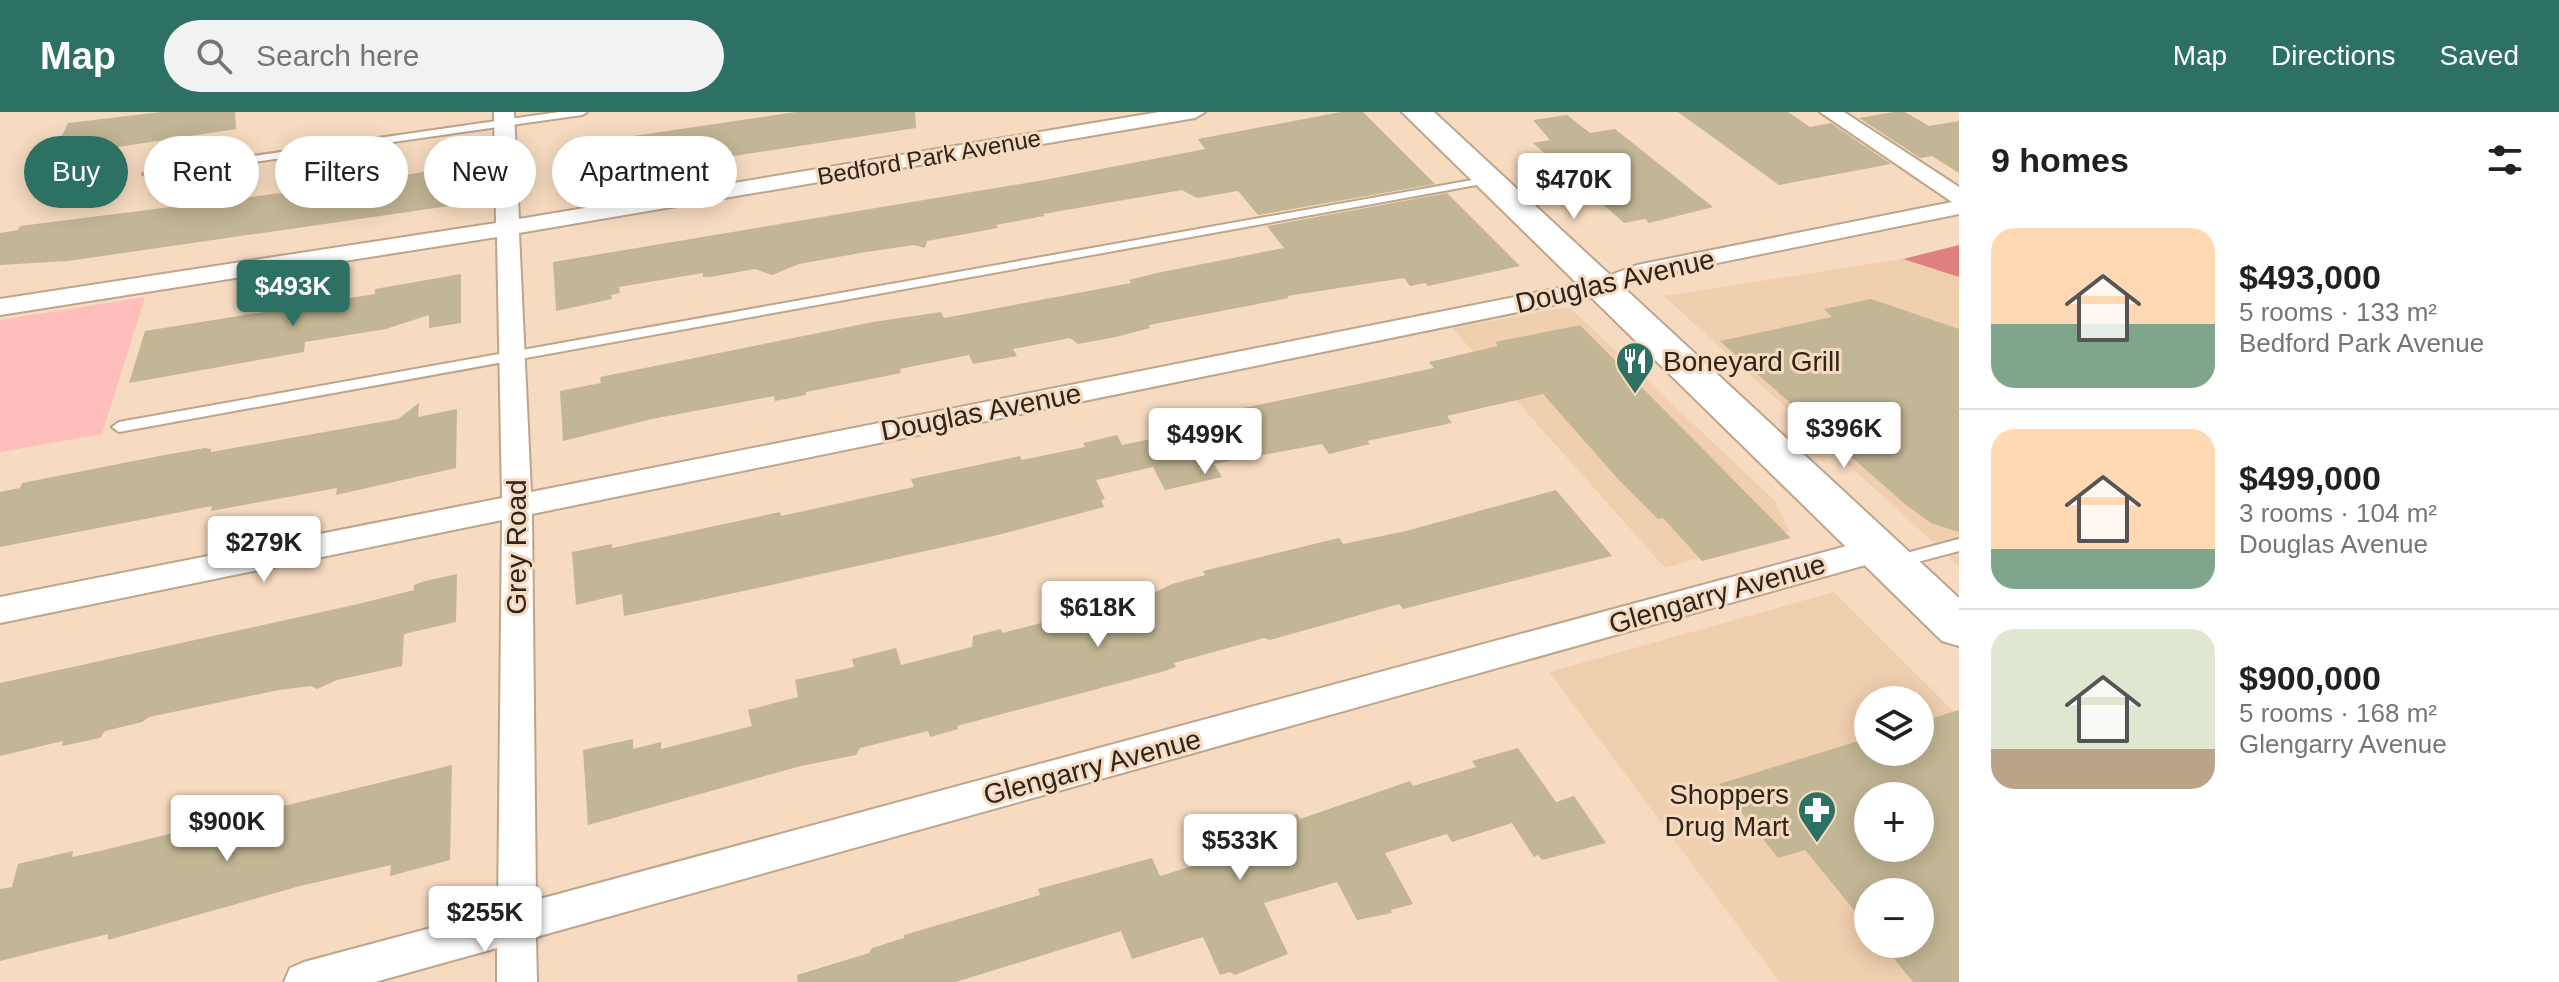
<!DOCTYPE html>
<html lang="en">
<head>
<meta charset="utf-8">
<style>
  body { margin:0; font-family:Arial,sans-serif; background:#f2f2f2; color:#202124; height:100vh; display:flex; flex-direction:column; font-size:30px; white-space:nowrap }
  * { box-sizing:border-box; margin:0 }
  p { font-size:26px; color:#757577 }
  .icon { flex:none; width:44px; height:44px; fill:none; stroke:currentColor; stroke-width:2; stroke-linecap:round; stroke-linejoin:round }
  .map { position:relative; flex:1; overflow:hidden }
  .drawer { display:flex; flex-direction:column; background:#fff; width:600px }
  .drawer>* { flex:none }
  .top-card { position:absolute; left:24px; top:24px; width:760px; height:72px; display:flex; gap:16px }
  .fabs { position:absolute; left:1854px; top:574px; display:grid; gap:16px }
  .fabs a { display:grid; place-items:center; width:80px; height:80px; border-radius:50%; background:#fff; box-shadow:0 4px 20px #0003; font-size:40px }
  .price { position:absolute; translate:-50% -68px; padding:0 18px; border-radius:8px; background:#fff; color:#222; font-size:26px; line-height:52px; filter:drop-shadow(0 2px 4px #0008) }
  .price::after { content:''; position:absolute; left:50%; top:48px; width:24px; height:18px; margin-left:-12px; background:inherit; clip-path:polygon(0 0,100% 0,50% 100%) }
  .price.current { background:#2d7164; color:#fff }
  ul { padding:0; list-style:none }
  li { display:flex; align-items:center; gap:24px; height:200px; padding:0 32px }
  li+li { border-top:2px solid #e0e0e0 }
  li span { display:grid; place-items:center; flex:none; width:224px; height:160px; border-radius:24px; color:#555 }
  li>.icon { margin-inline-start:auto }
  span .icon { width:96px; height:96px; fill:#fffc; stroke-width:1 }
  li b { font-size:34px }
  h2 { display:flex; justify-content:space-between; align-items:center; height:96px; padding:0 32px; font-size:34px }
  .chip { padding:0 28px; border-radius:36px; background:#fff; box-shadow:0 4px 20px #0003; font-size:28px; line-height:72px }
  .chip.current { background:#2d7164; color:#fff }
  header { display:flex; align-items:center; gap:48px; box-sizing:border-box; height:112px; padding:0 40px; background:#2d7164; color:#fff }
  header strong { font-size:38px }
  nav { display:flex; gap:44px; margin-inline-start:auto; font-size:28px }
  .search { width:560px; height:72px; background:#f2f2f2; display:flex; align-items:center; gap:20px; box-sizing:border-box; padding:0 28px; border-radius:44px; color:#757577; font-size:30px }
  main { display:flex; flex:1; min-height:0 }
  .map>svg:first-child { display:block }
  .built { fill:#f0cfaf; fill-rule:evenodd }
  .green { fill:#febebc }
  .forest { fill:#de807f }
  .building { fill:#c3b695; fill-rule:evenodd }
  .lines { fill:none; stroke-linecap:round; stroke-linejoin:round }
  .service-casing { stroke:#bea48b; stroke-width:4 }
  .minor-casing { stroke:#bea48b; stroke-width:4 }
  .secondary-casing { stroke:#bea48b; stroke-width:4 }
  .service { fill:#fff; fill-rule:evenodd }
  .minor { fill:#fff; fill-rule:evenodd }
  .secondary { fill:#fff; fill-rule:evenodd }
  .labels { text-anchor:middle; dominant-baseline:central; stroke-width:6; stroke-linejoin:round; paint-order:stroke }
  .far-street-label { font-size:24px; fill:#2f241a; stroke:#f6dbc0 }
  .street-label { font-size:28px; fill:#2f241a; stroke:#f6dbc0 }
  .poi-label { font-size:28px; fill:#2f241a; stroke:#f6dbc0; text-anchor:start }
</style>
</head>
<body>
<header>
<strong>Map</strong>
<div class="search"><svg class="icon" aria-label="search" viewBox="0 0 24 24"><circle cx="10" cy="10" r="6"/><path d="M15 15l6 6"/></svg>Search here</div>
<nav><a>Map</a><a>Directions</a><a>Saved</a></nav>
</header>
<main>
<div class="map">
<svg width="1959" height="870" viewBox="0 0 1959 870">
  <rect width="100%" height="100%" fill="#f6dbc0"/>
  <path class="built" d="M 1903,147 L 1959,165 L 1959,454 L 1664,184 Z
    M 1569,195 L 1774,388 L 1790,419 L 1665,456 L 1452,216 Z
    M 1834,480 L 1959,605 L 1959,870 L 1780,870 L 1549,560 ZM 1868,588 L 1920,588 L 1920,640 L 1868,640 ZM 1868,684 L 1920,684 L 1920,736 L 1868,736 ZM 1868,780 L 1920,780 L 1920,832 L 1868,832 Z"/>
  <path class="green" d="M 145,185 L 102,322 L 0,340 L 0,208 Z"/>
  <path class="forest" d="M 1959,133 L 1959,165 L 1903,147 Z"/>
  <path class="building" d="M 161,0 L 235,0 L 236,17 L 52,45 L 68,11 Z
    M 796,0 L 915,0 L 916,16 L 584,67 L 579,32 Z
    M 1341,0 L 1363,0 L 1435,72 L 1258,103 L 1238,79 L 1197,86 L 1182,78 L 1043,102 L 1044,104 L 996,113 L 998,116 L 927,129 L 925,136 L 914,133 L 866,140 L 799,152 L 772,163 L 755,157 L 710,165 L 703,165 L 703,161 L 619,175 L 620,181 L 611,183 L 612,187 L 556,199 L 553,150 L 1044,68 L 1205,37 L 1198,27 Z
    M 1678,0 L 1788,0 L 1810,15 L 1831,11 L 1891,52 L 1779,73 Z
    M 1894,0 L 1905,0 L 1929,14 L 1959,9 L 1959,61 L 1932,44 L 1920,46 L 1859,6 Z
    M 1567,3 L 1590,21 L 1615,17 L 1713,95 L 1649,111 L 1645,107 L 1624,111 L 1533,31 L 1550,28 L 1533,8 Z
    M 457,44 L 456,93 L 68,149 L 0,153 L 0,121 L 18,118 L 20,114 L 282,81 L 315,79 L 314,84 L 383,74 L 384,67 L 433,58 Z
    M 1447,81 L 1520,154 L 1428,174 L 1425,171 L 1410,174 L 1404,166 L 1287,184 L 1289,186 L 1149,213 L 1150,216 L 1116,225 L 1078,232 L 1070,226 L 1013,237 L 1017,244 L 973,252 L 969,243 L 900,257 L 901,261 L 806,280 L 806,283 L 775,289 L 774,284 L 652,307 L 563,329 L 560,279 L 601,271 L 600,265 L 873,210 L 941,200 L 944,206 L 1131,171 L 1129,168 L 1157,161 L 1284,136 L 1267,114 Z
    M 461,162 L 461,211 L 429,216 L 429,203 L 386,217 L 305,230 L 304,240 L 129,271 L 145,219 L 375,182 L 375,177 Z
    M 1871,187 L 1959,217 L 1959,420 L 1931,411 L 1906,393 L 1720,229 L 1832,205 L 1824,197 Z
    M 1580,213 L 1791,426 L 1702,449 L 1663,406 L 1658,407 L 1618,367 L 1543,282 L 1447,304 L 1452,311 L 1367,329 L 1370,332 L 1329,342 L 1322,332 L 1214,352 L 1222,365 L 1165,378 L 1153,355 L 1096,368 L 1105,387 L 1101,388 L 1104,395 L 998,423 L 739,480 L 624,504 L 622,482 L 576,493 L 572,440 L 612,432 L 612,436 L 780,400 L 781,404 L 914,375 L 911,367 L 1020,344 L 1022,348 L 1085,335 L 1083,331 L 1117,323 L 1122,333 L 1202,316 L 1198,309 L 1211,306 L 1210,303 L 1434,256 L 1429,250 L 1498,234 L 1495,230 Z
    M 419,291 L 418,305 L 457,297 L 456,356 L 336,383 L 337,376 L 211,399 L 212,394 L 0,435 L 0,380 L 20,376 L 22,371 L 159,344 L 205,336 L 211,337 L 211,340 L 398,307 Z
    M 1556,378 L 1612,444 L 1403,497 L 1399,492 L 1270,528 L 1264,526 L 1174,551 L 1176,555 L 1165,559 L 957,614 L 958,617 L 930,625 L 928,619 L 860,636 L 856,643 L 801,654 L 588,713 L 583,638 L 633,627 L 633,637 L 661,630 L 661,637 L 752,614 L 748,598 L 798,585 L 795,568 L 854,555 L 852,547 L 896,536 L 901,553 L 972,535 L 973,524 L 1001,517 L 1002,521 L 1149,483 L 1172,472 L 1205,463 L 1203,459 L 1339,426 L 1343,432 L 1406,419 Z
    M 457,462 L 456,510 L 404,522 L 402,554 L 337,568 L 317,577 L 311,574 L 279,578 L 149,605 L 142,610 L 105,619 L 100,626 L 62,634 L 63,629 L 0,644 L 0,571 L 358,492 L 414,478 L 414,473 L 425,469 Z
    M 1959,598 L 1959,870 L 1913,870 L 1882,832 L 1920,832 L 1920,780 L 1868,780 L 1868,815 L 1805,738 L 1778,746 L 1719,672 L 1868,626 L 1868,640 L 1920,640 L 1920,610 ZM 1868,684 L 1920,684 L 1920,736 L 1868,736 Z
    M 1518,636 L 1556,690 L 1574,684 L 1606,731 L 1542,748 L 1538,743 L 1534,745 L 1512,711 L 1452,730 L 1447,722 L 1385,741 L 1413,792 L 1391,798 L 1392,801 L 1357,808 L 1337,770 L 1264,791 L 1288,842 L 1235,863 L 1230,860 L 1220,863 L 1203,825 L 1132,847 L 1121,819 L 956,870 L 798,870 L 797,863 L 869,841 L 872,836 L 904,826 L 904,823 L 1040,783 L 1038,777 L 1152,746 L 1160,764 L 1261,733 L 1252,715 L 1297,702 L 1300,707 L 1410,669 L 1413,674 L 1476,655 L 1472,649 Z
    M 452,653 L 450,748 L 390,764 L 391,753 L 300,774 L 108,828 L 108,822 L 0,849 L 0,777 L 12,775 L 18,752 L 73,739 L 72,745 L 104,738 Z"/>
  <g class="lines">
    <defs>
      <path id="service" d="M 559,0 L 587,0 L 582,3 L 149,65 L 143,62 L 149,59 Z
        M 1489,65 L 1495,68 L 1493,70 L 119,320 L 112,315 L 119,310 Z
        M 1959,427 L 1959,439 L 1895,456 L 1889,454 L 1887,450 L 1889,446 L 1895,444 Z"/>
      <path id="minor" d="M 494,0 L 514,0 L 519,107 L 1159,0 L 1205,0 L 1195,6 L 519,121 L 531,380 L 1595,169 L 1637,153 L 1952,90 L 1820,0 L 1844,0 L 1959,75 L 1959,102 L 1643,166 L 1601,183 L 532,402 L 536,788 L 1880,425 L 1891,429 L 1895,437 L 1891,445 L 1880,449 L 536,825 L 537,870 L 497,870 L 497,836 L 375,870 L 284,870 L 290,856 L 304,850 L 498,798 L 502,408 L 0,511 L 0,485 L 502,386 L 497,125 L 0,203 L 0,187 L 496,111 Z"/>
      <path id="secondary" d="M 1402,0 L 1434,0 L 1959,486 L 1959,534 L 1942,529 Z"/>
    </defs>
    <use href="#service" class="service-casing"/>
    <use href="#minor" class="minor-casing"/>
    <use href="#secondary" class="secondary-casing"/>
    <use href="#service" class="service"/>
    <use href="#minor" class="minor"/>
    <use href="#secondary" class="secondary"/>
  </g>
  <defs>
    <symbol id="restaurant-pin" viewBox="-11 -11 22 30"><path d="M0 17L-7.5 6A9.5 9.5 0 1 1 7.5 6Z" fill="#2d7164" stroke="#f6dbc0"/><path d="M-5-6h1v4h1v-4h1v4h1v-4h1v5L-1.5 .5V6h-2V.5L-5-1ZM5-6V6H3V1.5H1.5Q1.5-4 5-6Z" fill="#fff"/></symbol>
    <symbol id="pharmacy-pin" viewBox="-11 -11 22 30"><path d="M0 17L-7.5 6A9.5 9.5 0 1 1 7.5 6Z" fill="#2d7164" stroke="#f6dbc0"/><path d="M-2-6h4v4h4v4h-4v4h-4v-4h-4v-4h4Z" fill="#fff"/></symbol>
  </defs>
  <g fill-rule="evenodd">
    <use href="#restaurant-pin" x="1613" y="227" width="44" height="60"/>
    <use href="#pharmacy-pin" x="1795" y="676" width="44" height="60"/>
  </g>
  <g class="labels">
    <g class="far-street-label">
      <text transform="translate(929 45) rotate(-10)">Bedford Park Avenue</text>
    </g>
    <g class="street-label">
      <text transform="translate(1615 169) rotate(-13)">Douglas Avenue</text>
      <text transform="translate(981 300) rotate(-11)">Douglas Avenue</text>
      <text transform="translate(516 435) rotate(-90)">Grey Road</text>
      <text transform="translate(1717 482) rotate(-16)">Glengarry Avenue</text>
      <text transform="translate(1092 655) rotate(-15)">Glengarry Avenue</text>
    </g>
    <g class="poi-label">
      <text x="1663" y="249">Boneyard Grill</text>
      <text x="1789" y="682" text-anchor="end">Shoppers<tspan x="1789" dy="32">Drug Mart</tspan></text>
    </g>
  </g>
</svg>
<div class="fabs">
<a><svg class="icon" aria-label="layers" viewBox="0 0 24 24"><path d="M12 4l9 5-9 5-9-5zM3 14l9 5 9-5"/></svg></a>
<a>+</a>
<a>−</a>
</div>
<b class="price" style="left:1574px;top:109px">$470K</b>
<b class="price current" style="left:293px;top:216px">$493K</b>
<b class="price" style="left:1844px;top:358px">$396K</b>
<b class="price" style="left:1205px;top:364px">$499K</b>
<b class="price" style="left:264px;top:472px">$279K</b>
<b class="price" style="left:1098px;top:537px">$618K</b>
<b class="price" style="left:227px;top:751px">$900K</b>
<b class="price" style="left:1240px;top:770px">$533K</b>
<b class="price" style="left:485px;top:842px">$255K</b>
<div class="top-card">
<a class="chip current">Buy</a>
<a class="chip">Rent</a>
<a class="chip">Filters</a>
<a class="chip">New</a>
<a class="chip">Apartment</a>
</div>
</div>
<section class="drawer">
<h2>9 homes<svg class="icon" aria-label="filters" viewBox="0 0 24 24"><path d="M4 7h16M4 17h16"/><circle cx="9" cy="7" r="2"/><circle cx="15" cy="17" r="2"/></svg></h2>
<ul>
<li><span style="background:linear-gradient(#ffd9b3 60%,#7fa58c 0)"><svg class="icon" aria-label="home" viewBox="0 0 24 24"><path d="M3 11l9-7 9 7M6 9v11h12V9"/></svg></span><div><b>$493,000</b><p>5 rooms · 133 m²</p><p>Bedford Park Avenue</p></div></li>
<li><span style="background:linear-gradient(#ffd9b3 75%,#7fa58c 0)"><svg class="icon" aria-label="home" viewBox="0 0 24 24"><path d="M3 11l9-7 9 7M6 9v11h12V9"/></svg></span><div><b>$499,000</b><p>3 rooms · 104 m²</p><p>Douglas Avenue</p></div></li>
<li><span style="background:linear-gradient(#dfe7d0 75%,#b9a48a 0)"><svg class="icon" aria-label="home" viewBox="0 0 24 24"><path d="M3 11l9-7 9 7M6 9v11h12V9"/></svg></span><div><b>$900,000</b><p>5 rooms · 168 m²</p><p>Glengarry Avenue</p></div></li>
</ul>
</section>
</main>
</body>
</html>
